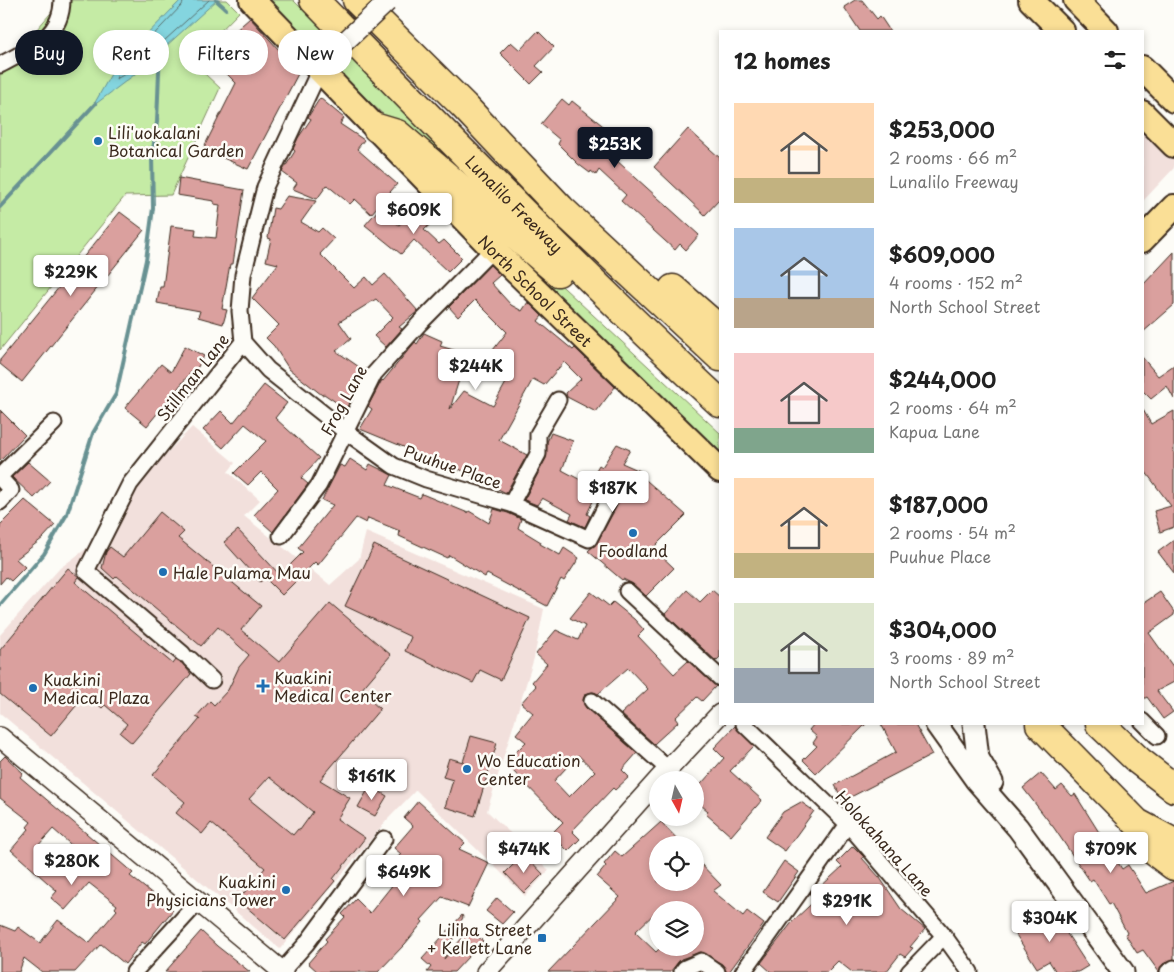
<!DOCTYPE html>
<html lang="en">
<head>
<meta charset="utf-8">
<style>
  body { margin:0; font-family:"Playpen Sans",sans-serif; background:#f6f6f6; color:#222; height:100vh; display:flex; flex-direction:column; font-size:19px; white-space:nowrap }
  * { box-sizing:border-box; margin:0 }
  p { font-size:16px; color:#767676 }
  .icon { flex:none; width:28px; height:28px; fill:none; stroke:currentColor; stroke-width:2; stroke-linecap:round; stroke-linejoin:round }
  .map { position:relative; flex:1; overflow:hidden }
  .panel { position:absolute; left:719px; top:30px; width:425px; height:695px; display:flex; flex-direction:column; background:#fff; border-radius:0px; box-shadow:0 2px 8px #0003 }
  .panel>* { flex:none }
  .banner { position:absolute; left:15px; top:30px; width:475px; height:45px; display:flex; gap:10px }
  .needle { width:32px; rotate:172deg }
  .buttons { position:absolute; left:649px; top:771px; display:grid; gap:10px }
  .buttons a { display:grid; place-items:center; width:55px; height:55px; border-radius:50%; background:#fff; box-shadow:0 2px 8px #0003; font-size:25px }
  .price { position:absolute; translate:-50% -42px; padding:0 11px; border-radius:5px; background:#fff; color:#222; font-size:16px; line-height:32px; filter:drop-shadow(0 1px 2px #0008) }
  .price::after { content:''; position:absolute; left:50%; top:30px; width:15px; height:11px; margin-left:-8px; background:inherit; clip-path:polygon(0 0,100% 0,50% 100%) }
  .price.active { background:#111827; color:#fff }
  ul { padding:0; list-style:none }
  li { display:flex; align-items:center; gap:15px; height:125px; padding:0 15px }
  li span { display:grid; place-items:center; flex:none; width:140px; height:100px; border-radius:0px; color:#555 }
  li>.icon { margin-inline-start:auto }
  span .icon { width:60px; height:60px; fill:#fffc; stroke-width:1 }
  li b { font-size:21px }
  h2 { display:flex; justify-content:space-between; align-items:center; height:60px; padding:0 15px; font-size:21px }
  .pill { padding:0 18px; border-radius:22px; background:#fff; box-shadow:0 2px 8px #0003; font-size:18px; line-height:45px }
  .pill.active { background:#111827; color:#fff }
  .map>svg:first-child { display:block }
  .built { fill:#f2e0dc }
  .green { fill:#c5eba5; stroke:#808a62 }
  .water { fill:#84d5df; stroke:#679192 }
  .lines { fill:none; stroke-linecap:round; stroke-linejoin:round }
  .shore { stroke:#586e6b; stroke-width:1 }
  .stream { stroke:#679192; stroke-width:4 }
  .building { fill:#daa09e; stroke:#3b2a1e; fill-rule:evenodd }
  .minor-casing { stroke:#3b2a1e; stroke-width:19 }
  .tertiary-casing { stroke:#3b2a1e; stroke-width:22 }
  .secondary-casing { stroke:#3b2a1e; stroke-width:25 }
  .primary-casing { stroke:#3b2a1e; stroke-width:28 }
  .motorway-casing { stroke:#3b2a1e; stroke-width:31 }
  .minor { stroke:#fdfcf7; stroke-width:15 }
  .tertiary { stroke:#fdfcf7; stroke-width:19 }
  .secondary { stroke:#fdfcf7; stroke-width:21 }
  .primary { stroke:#fadf96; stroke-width:24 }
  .motorway { stroke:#fadf96; stroke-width:28 }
  .tertiary-bridge-casing { stroke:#3b2a1e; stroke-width:22; stroke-linecap:butt }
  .tertiary-bridge { stroke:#fdfcf7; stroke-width:19 }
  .poi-dot { fill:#1f6fb2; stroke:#fdfcf7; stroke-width:2 }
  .labels { text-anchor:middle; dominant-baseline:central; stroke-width:5; stroke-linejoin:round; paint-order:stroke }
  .poi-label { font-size:16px; fill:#3b2a1e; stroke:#fdfcf7; text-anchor:start }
  .street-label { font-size:16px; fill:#3b2a1e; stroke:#fdfcf7 }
</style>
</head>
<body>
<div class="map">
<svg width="1174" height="972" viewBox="0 0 1174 972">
  <rect width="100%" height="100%" fill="#fdfcf7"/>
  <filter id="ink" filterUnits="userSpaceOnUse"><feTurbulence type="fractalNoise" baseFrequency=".02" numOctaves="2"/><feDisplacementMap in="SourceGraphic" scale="10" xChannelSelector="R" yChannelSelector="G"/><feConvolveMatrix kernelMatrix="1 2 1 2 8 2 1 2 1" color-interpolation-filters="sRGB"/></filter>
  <g filter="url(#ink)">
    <path class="built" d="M 1142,116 L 1174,149 L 1174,168 L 1143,201 Z
      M 192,427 L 235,463 L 228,472 L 260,500 L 244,516 L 330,585 L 359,559 L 366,532 L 544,609 L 534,658 L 487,811 L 549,870 L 525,896 L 416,790 L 387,820 L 280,949 L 0,713 L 0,635 L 60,568 L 116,527 L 142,479 Z"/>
    <path class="green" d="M 62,0 L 227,0 L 239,12 L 191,61 L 220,88 L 171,195 L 125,196 L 0,350 L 0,72 Z
      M 268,0 L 293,0 L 479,185 L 386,117 L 348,82 Z
      M 479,209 L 720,433 L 720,456 L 476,213 Z"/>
    <path class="water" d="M 181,0 L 217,0 L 134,75 L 93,106 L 115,67 Z"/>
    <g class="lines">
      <path class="shore" d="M 184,0 L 182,5 L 119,71 L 116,79 L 131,71 L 209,0"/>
      <path class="stream" d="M 216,0 L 226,9
        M 0,207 L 95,104
        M 0,605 L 44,554 L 67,514 L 93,433 L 116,394 L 146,260 L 153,208 L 152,157 L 157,122 L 160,47"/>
    </g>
    <path class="building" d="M 855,0 L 862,0 L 877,19 L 880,16 L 890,31 L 860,31 L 844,7 Z
      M 250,18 L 299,72 L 248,169 L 203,149 L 236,83 L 208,55 Z
      M 538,31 L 554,47 L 536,66 L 543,72 L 531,84 L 500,53 L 511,42 L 520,50 Z
      M 320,98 L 344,118 L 340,124 L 364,140 L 357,149 L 397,184 L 371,214 L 355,199 L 350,204 L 327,185 L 317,199 L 293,189 L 297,183 L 282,172 L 295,151 L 293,149 L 298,138 L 311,119 L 308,117 Z
      M 562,99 L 569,105 L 572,101 L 612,133 L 616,128 L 631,139 L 615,159 L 699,235 L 686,250 L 680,244 L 675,250 L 621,201 L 626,195 L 599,170 L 596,175 L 591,171 L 590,173 L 578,164 L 558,144 L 560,140 L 541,124 Z
      M 688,129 L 720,158 L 720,199 L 705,215 L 654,167 Z
      M 179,178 L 244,190 L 233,264 L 230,264 L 222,309 L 227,310 L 223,324 L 198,317 L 200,311 L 157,303 L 160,287 L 163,287 L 171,226 L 196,229 L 195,236 L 216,238 L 220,205 L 214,204 L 214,201 L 177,195 Z
      M 287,196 L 316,201 L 301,222 L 318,232 L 322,228 L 334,239 L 320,254 L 354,288 L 366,277 L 373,285 L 385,274 L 418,311 L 399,327 L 402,329 L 386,347 L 374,336 L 393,317 L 376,299 L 339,322 L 351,339 L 336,351 L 365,371 L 346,409 L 324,394 L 322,395 L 289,369 L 274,346 L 266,338 L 279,325 L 252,298 L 278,264 L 266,261 L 271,239 L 268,238 L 273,208 L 278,209 Z
      M 424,201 L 439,216 L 424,230 L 439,244 L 444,240 L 462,258 L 448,272 L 414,240 L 401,254 L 365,225 L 379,209 L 399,225 Z
      M 120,212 L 144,230 L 22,382 L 0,364 L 0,360 Z
      M 1174,252 L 1174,305 L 1142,333 L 1142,286 Z
      M 490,265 L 500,275 L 491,283 L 511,305 L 522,311 L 528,302 L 542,316 L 538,321 L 573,350 L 575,348 L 615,387 L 596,412 L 567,397 L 566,393 L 581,379 L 564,362 L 544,385 L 533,379 L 499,440 L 527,455 L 506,493 L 459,469 L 457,474 L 438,466 L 411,450 L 360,429 L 372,409 L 368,406 L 382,380 L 383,381 L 415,342 L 417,344 L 424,333 L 442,341 L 440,346 L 467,354 L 450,409 L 464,391 L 493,406 L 512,372 L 486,359 L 507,332 L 475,300 L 458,317 L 449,307 Z
      M 185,346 L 204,356 L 195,372 L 192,371 L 147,426 L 125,408 L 161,364 L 171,372 Z
      M 1142,357 L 1158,376 L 1174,365 L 1174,399 L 1167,386 L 1151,399 L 1142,390 Z
      M 264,385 L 287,403 L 275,418 L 319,458 L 301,478 L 308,484 L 273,532 L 254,515 L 278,489 L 261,472 L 248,485 L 234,473 L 266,441 L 245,424 L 223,448 L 203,430 L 221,411 L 233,423 Z
      M 1142,408 L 1151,424 L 1174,411 L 1174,527 L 1160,532 L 1154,511 L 1171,506 L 1142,467 Z
      M 0,410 L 25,435 L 0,461 Z
      M 551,433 L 573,441 L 562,470 L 588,484 L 599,465 L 602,467 L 617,444 L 630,450 L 622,463 L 640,471 L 639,474 L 686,515 L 653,548 L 674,568 L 646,596 L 633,584 L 623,579 L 622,580 L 588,551 L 597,543 L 621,498 L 600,486 L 587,514 L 590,516 L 585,527 L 569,520 L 572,514 L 542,498 L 537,505 L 524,500 L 546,458 L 547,442 Z
      M 350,459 L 367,470 L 370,464 L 392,475 L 387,485 L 420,498 L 422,494 L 468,513 L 469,511 L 489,523 L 494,509 L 508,513 L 521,519 L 518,528 L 541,542 L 540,544 L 560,555 L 564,548 L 579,558 L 564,581 L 561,579 L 547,606 L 487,574 L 485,577 L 449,555 L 447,558 L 399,536 L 400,531 L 368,518 L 366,523 L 356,518 L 318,565 L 315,562 L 282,595 L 265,578 L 260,582 L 224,542 L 238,530 L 280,575 L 303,552 L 298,548 L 333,505 L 322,500 L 340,465 L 345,467 Z
      M 28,462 L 50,481 L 34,498 L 12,477 Z
      M 25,500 L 55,525 L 43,538 L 16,559 L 25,567 L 11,581 L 6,577 L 0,584 L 0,525 Z
      M 160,512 L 184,532 L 178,538 L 261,606 L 241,630 L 279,662 L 330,603 L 391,655 L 360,691 L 380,709 L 320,780 L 350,798 L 337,819 L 365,838 L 333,879 L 335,881 L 285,940 L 238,900 L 265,868 L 211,823 L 202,834 L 176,813 L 185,802 L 153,775 L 200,719 L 196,717 L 210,701 L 214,705 L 228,690 L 239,667 L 249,655 L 218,627 L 201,646 L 117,576 L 114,579 L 102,568 L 106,552 L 110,547 L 123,557 ZM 269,777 L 313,812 L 300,830 L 298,829 L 293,835 L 249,799 Z
      M 1174,540 L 1174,573 L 1158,552 Z
      M 374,545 L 530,618 L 501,680 L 480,670 L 473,683 L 405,651 L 411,637 L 345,606 Z
      M 68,568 L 79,577 L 75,582 L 173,664 L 176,660 L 182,663 L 191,674 L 132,743 L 120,733 L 127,724 L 105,705 L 102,708 L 86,694 L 51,736 L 0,694 L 0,650 Z
      M 687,590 L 700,602 L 712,590 L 720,597 L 720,657 L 716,661 L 665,614 Z
      M 591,592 L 609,606 L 613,602 L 634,619 L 644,630 L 638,636 L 674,674 L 688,661 L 716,686 L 702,701 L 697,697 L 675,718 L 678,722 L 654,744 L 621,714 L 648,689 L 628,668 L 598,694 L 593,692 L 585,694 L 583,700 L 586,708 L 637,753 L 622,770 L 629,777 L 615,790 L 613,788 L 572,831 L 580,839 L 568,851 L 551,834 L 563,822 L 505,763 L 526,742 L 516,734 L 533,713 L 521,703 L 536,686 L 532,682 L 547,664 L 536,654 L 556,630 L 578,640 L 585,626 L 570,618 ZM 578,755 L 595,771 L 569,797 L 554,781 Z
      M 1160,592 L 1174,612 L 1174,615 L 1149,633 L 1174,668 L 1174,682 L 1157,691 L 1173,712 L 1163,719 L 1147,697 L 1142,700 L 1142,604 Z
      M 814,724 L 866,724 L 816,773 L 803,760 L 817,746 L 813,743 L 817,737 L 809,730 Z
      M 881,724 L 915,724 L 932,755 L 843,801 L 835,785 L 896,752 Z
      M 735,726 L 754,746 L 730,771 L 762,800 L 731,836 L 706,814 L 708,811 L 695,800 L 695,791 L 724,758 L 714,748 Z
      M 471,736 L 497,743 L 475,816 L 445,807 L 453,780 L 443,777 L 449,758 L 463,762 Z
      M 5,756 L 23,773 L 20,777 L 133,873 L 130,876 L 173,910 L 145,944 L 142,942 L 125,964 L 101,944 L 75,972 L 42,972 L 24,958 L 19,972 L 0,972 L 0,925 L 15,931 L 18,927 L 40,943 L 58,920 L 89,943 L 117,910 L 115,908 L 117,905 L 89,883 L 65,910 L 51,898 L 57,891 L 11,850 L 29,829 L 27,827 L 31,822 L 0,798 L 0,761 ZM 53,829 L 85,857 L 69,876 L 36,848 Z
      M 1041,773 L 1056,790 L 1062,785 L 1072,796 L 1075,794 L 1122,869 L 1128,865 L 1146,893 L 1174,881 L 1174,959 L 1163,964 L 1159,972 L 1143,950 L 1137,953 L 1125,934 L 1127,933 L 1111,903 L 1109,904 L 1093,879 L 1090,881 L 1054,828 L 1023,788 Z
      M 370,786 L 387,796 L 375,816 L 358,807 Z
      M 418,801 L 465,843 L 459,849 L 489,863 L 468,907 L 442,897 L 421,920 L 423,922 L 405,944 L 378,972 L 318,972 L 308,963 L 327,941 L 325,939 L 345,917 L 342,914 L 356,899 L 370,913 L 394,883 L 383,873 L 401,854 L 394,848 L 413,826 L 404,818 Z
      M 801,802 L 814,811 L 785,851 L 765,837 L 783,812 Z
      M 661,822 L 683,845 L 658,845 L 658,882 L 695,882 L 695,858 L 721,885 L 713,891 L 743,916 L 747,911 L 764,924 L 729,972 L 726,972 L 722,964 L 701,952 L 681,959 L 670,972 L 548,972 L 620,897 L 597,877 L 606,866 L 604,864 L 615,851 L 622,857 ZM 658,910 L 695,910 L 695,948 L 660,948 L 656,952 L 635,932 Z
      M 853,846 L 864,857 L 862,858 L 880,878 L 901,909 L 925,929 L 910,947 L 913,948 L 905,957 L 900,954 L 886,972 L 852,972 L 838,961 L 827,972 L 771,972 L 761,963 L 793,921 L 822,894 L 818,889 L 842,867 L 837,862 Z
      M 524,854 L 543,874 L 524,893 L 505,873 Z
      M 784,861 L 799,872 L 778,902 L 763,892 Z
      M 497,898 L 513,912 L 502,924 L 486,911 Z
      M 1049,906 L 1088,966 L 1078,972 L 1056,972 L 1049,961 L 1037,968 L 1013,930 Z
      M 462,915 L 463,917 L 444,959 L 470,929 L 483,941 L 454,972 L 427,972 L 431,967 L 422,959 Z
      M 201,931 L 217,946 L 250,972 L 165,972 Z"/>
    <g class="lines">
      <defs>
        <path id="minor" d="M 0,65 C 29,49 62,38 62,0
          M 243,342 L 268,370 L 345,431 L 394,466 L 426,479 L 511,504 L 589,539 L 607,504
          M 0,476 L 54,423
          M 0,478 L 11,490 L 0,502
          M 511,504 L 538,454 L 538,434 L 558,400
          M 281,536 L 319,485 L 374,374 L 420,323 L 493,249
          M 627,591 L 720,678
          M 183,654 L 86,571 L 130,484 L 243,342 L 240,311 L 243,275 L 265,187 L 320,69
          M 190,659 L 212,680
          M 592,701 L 668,769
          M 1142,721 L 1157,736
          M 744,724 L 848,824 L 944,936 L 970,972
          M 282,971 L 306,944 L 384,839
          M 134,972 L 199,901
          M 682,972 L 685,968 L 701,961 L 717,972
          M 743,972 L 848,824
          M 909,972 L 944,936
          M 1168,972 L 1174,968"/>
        <path id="tertiary" d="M 320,69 L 338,48
          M 0,737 L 283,972
          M 658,780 L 720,714
          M 486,972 L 658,780"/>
        <path id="secondary" d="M 936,724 L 976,780 L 1018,828 L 1123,972
          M 974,724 L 978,758 L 992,782"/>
        <g id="primary">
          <path id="s1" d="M 252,0 L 493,249 L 720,470"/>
          <path d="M 1031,0 L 1062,31"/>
          <path d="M 1076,0 L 1106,31"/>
          <path d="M 1142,68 L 1174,100"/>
          <path d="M 1142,113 L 1174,145"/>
          <path d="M 1142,240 L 1174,207"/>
        </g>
        <g id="motorway">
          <path id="s2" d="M 314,0 C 447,136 580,273 720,403"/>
          <path d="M 357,0 L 464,106 L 561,209 L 720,357"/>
          <path d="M 377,128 L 397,134 L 558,272"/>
          <path d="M 673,289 L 720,330"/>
          <path d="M 1040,724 L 1137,823 L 1174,843"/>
          <path d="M 1100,724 L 1139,761 L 1174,788"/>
          <path d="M 1144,835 L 1154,851 L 1174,866"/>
        </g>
      </defs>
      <use href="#minor" class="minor-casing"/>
      <use href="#tertiary" class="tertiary-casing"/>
      <use href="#secondary" class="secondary-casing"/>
      <use href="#primary" class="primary-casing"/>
      <use href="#motorway" class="motorway-casing"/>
      <use href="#minor" class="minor"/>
      <use href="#tertiary" class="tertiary"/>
      <use href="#secondary" class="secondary"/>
      <use href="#primary" class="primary"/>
      <use href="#motorway" class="motorway"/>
      <defs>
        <path id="tertiary-bridge" d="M 338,48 L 387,2"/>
      </defs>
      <use href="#tertiary-bridge" class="tertiary-bridge-casing"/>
      <use href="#tertiary-bridge" class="tertiary-bridge"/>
    </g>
  </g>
  <g class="poi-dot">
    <circle cx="98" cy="141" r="5"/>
    <circle cx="633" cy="533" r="5"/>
    <circle cx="163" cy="572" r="5"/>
    <path d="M260.5 678.5h5v5h5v5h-5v5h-5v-5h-5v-5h5z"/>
    <circle cx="33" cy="688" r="5"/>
    <circle cx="467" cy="769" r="5"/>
    <circle cx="286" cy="890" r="5"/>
    <rect x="537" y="933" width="10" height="10" rx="2.5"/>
  </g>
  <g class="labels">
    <g class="poi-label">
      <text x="108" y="132">Lili'uokalani<tspan x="108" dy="18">Botanical Garden</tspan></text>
      <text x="633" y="550" text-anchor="middle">Foodland</text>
      <text x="173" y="572">Hale Pulama Mau</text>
      <text x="274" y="677">Kuakini<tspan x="274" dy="18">Medical Center</tspan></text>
      <text x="43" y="679">Kuakini<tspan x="43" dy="18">Medical Plaza</tspan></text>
      <text x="477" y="760">Wo Education<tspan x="477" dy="18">Center</tspan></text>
      <text x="276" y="881" text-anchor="end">Kuakini<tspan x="276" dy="18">Physicians Tower</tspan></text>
      <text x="532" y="929" text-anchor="end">Liliha Street<tspan x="532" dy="18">+ Kellett Lane</tspan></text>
    </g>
    <g class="street-label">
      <text stroke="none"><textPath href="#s2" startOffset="286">Lunalilo Freeway</textPath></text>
      <text stroke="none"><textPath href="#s1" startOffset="406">North School Street</textPath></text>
      <text transform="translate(192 377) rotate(-52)">Stillman Lane</text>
      <text transform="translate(343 400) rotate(-61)">Frog Lane</text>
      <text transform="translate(453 466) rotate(19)">Puuhue Place</text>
      <text transform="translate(885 843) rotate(48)">Holokahana Lane</text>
    </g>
  </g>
</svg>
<div class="buttons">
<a><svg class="needle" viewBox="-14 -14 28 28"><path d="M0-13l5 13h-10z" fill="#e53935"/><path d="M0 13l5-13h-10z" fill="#767676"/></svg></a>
<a><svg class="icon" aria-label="locate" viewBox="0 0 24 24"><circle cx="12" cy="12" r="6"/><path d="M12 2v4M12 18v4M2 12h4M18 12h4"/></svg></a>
<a><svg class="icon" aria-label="layers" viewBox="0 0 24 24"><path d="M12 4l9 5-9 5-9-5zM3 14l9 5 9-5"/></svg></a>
</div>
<b class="price active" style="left:615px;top:169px">$253K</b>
<b class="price" style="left:414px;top:235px">$609K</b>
<b class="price" style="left:71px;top:297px">$229K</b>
<b class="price" style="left:476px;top:391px">$244K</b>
<b class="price" style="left:613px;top:513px">$187K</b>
<b class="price" style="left:372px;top:801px">$161K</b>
<b class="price" style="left:524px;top:874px">$474K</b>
<b class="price" style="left:1111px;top:874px">$709K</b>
<b class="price" style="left:72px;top:886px">$280K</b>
<b class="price" style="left:404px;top:897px">$649K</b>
<b class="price" style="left:847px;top:926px">$291K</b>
<b class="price" style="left:1050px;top:943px">$304K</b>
<div class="banner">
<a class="pill active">Buy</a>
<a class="pill">Rent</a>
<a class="pill">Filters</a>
<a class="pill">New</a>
</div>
<section class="panel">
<h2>12 homes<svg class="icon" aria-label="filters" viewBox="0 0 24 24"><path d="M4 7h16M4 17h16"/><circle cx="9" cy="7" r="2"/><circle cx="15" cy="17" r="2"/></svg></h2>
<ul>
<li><span style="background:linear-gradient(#ffd9b3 75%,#c2b280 0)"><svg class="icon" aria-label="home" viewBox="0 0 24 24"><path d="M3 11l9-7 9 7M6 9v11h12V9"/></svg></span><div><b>$253,000</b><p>2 rooms · 66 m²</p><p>Lunalilo Freeway</p></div></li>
<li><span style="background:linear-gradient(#a9c7e8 70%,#b9a48a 0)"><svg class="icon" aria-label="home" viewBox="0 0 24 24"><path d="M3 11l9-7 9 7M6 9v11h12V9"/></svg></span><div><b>$609,000</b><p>4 rooms · 152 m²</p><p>North School Street</p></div></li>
<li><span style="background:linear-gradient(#f6c9c9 75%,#7fa58c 0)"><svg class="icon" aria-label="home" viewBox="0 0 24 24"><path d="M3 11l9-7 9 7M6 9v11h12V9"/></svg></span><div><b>$244,000</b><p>2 rooms · 64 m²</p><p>Kapua Lane</p></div></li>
<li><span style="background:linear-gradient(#ffd9b3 75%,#c2b280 0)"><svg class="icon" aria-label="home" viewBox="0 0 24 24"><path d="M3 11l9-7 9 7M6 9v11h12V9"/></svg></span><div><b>$187,000</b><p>2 rooms · 54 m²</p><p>Puuhue Place</p></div></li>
<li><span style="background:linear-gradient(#dfe7d0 65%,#9aa5b1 0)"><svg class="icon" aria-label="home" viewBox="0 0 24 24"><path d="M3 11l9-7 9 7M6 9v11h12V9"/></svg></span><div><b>$304,000</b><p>3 rooms · 89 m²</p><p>North School Street</p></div></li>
</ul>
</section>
</div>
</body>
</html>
